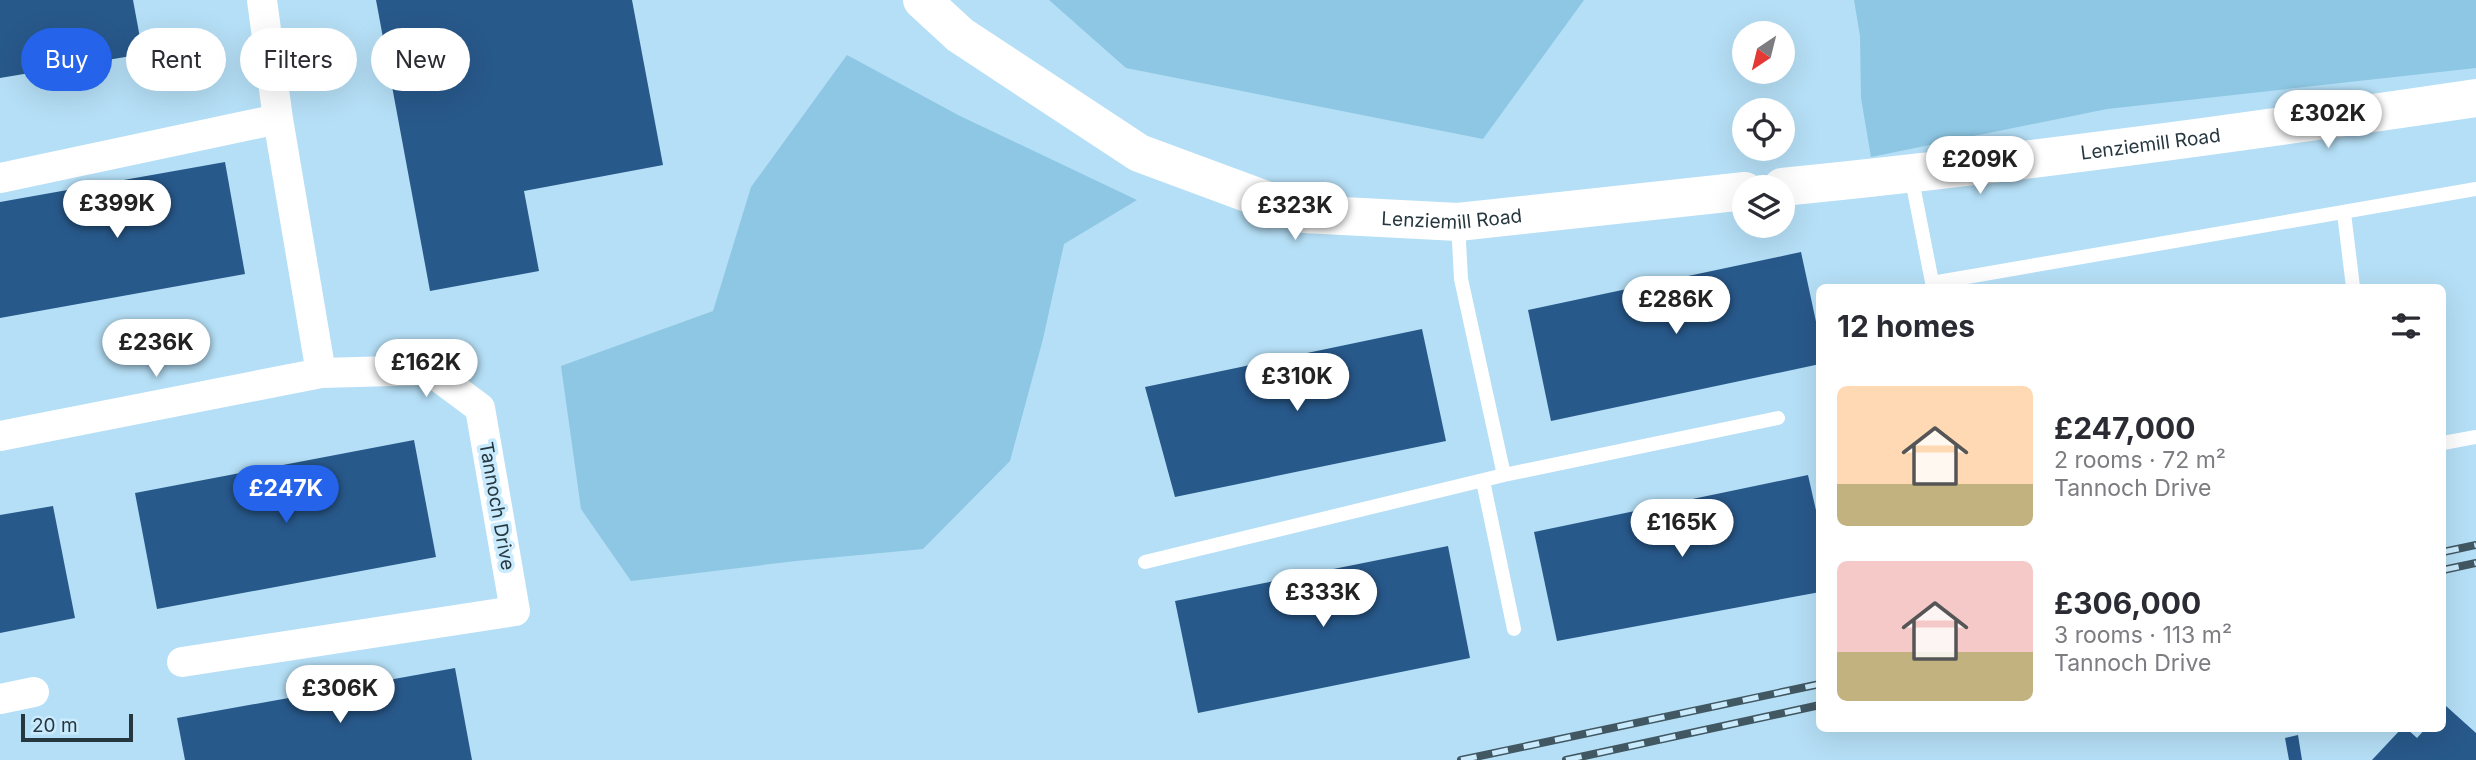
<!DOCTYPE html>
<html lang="en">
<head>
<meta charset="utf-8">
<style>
  body { margin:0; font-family:Inter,sans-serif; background:#f7f7f7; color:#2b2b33; height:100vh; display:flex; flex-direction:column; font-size:26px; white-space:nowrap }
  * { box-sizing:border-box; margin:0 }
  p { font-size:23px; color:#7c7c81 }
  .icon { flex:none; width:38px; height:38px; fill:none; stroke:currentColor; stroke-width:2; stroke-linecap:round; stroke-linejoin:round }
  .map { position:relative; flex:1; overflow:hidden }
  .panel { position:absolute; left:1816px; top:284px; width:630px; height:448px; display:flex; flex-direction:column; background:#fff; border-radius:10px; box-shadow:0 7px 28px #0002 }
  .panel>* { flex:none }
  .guide { position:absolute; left:21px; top:28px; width:665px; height:63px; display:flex; gap:14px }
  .needle { width:46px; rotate:215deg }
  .buttons { position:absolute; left:1732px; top:21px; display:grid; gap:14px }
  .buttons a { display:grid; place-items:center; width:63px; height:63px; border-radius:50%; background:#fff; box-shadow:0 7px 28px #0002; font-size:35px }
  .scale { position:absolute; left:21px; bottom:18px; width:112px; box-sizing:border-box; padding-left:7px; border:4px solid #263740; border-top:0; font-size:19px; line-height:24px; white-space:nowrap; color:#263740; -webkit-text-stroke:5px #c9ebfd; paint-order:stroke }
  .price { position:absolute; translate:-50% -60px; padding:0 16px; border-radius:24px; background:#fff; color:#222; font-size:23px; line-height:46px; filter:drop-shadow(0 2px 4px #0008) }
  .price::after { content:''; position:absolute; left:50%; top:42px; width:21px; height:16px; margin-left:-10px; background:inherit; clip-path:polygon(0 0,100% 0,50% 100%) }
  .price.on { background:#2563eb; color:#fff }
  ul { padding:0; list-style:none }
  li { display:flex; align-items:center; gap:21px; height:175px; padding:0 21px }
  li span { display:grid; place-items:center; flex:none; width:196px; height:140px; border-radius:10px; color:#555 }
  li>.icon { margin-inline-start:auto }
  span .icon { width:84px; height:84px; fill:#fffc; stroke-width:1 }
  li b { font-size:30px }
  h2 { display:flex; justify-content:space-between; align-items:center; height:84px; padding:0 21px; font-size:30px }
  .chip { padding:0 24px; border-radius:32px; background:#fff; box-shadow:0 7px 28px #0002; font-size:24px; line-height:63px }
  .chip.on { background:#2563eb; color:#fff }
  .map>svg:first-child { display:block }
  .green { fill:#8ec7e3 }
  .building { fill:#28598b }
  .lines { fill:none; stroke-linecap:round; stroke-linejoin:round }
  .lane { stroke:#fff; stroke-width:14 }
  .street { stroke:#fff; stroke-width:30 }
  .secondary { stroke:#fff; stroke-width:38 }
  .rail-casing { stroke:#415762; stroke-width:8 }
  .rail { stroke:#c9ebfd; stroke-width:5; stroke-dasharray:16; stroke-linecap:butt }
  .labels { text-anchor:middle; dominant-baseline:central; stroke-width:7; stroke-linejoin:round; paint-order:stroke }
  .street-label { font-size:19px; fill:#263740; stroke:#c9ebfd }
</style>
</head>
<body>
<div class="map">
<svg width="2476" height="760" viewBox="0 0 2476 760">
  <rect width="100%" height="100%" fill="#b5dff6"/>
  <path class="green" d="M 1049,0 L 1584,0 L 1483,139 L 1126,68 Z
    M 1854,0 L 2476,0 L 2476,68 L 2107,109 L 1871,157 L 1861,98 L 1860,36 Z
    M 847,55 L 960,116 L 1137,200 L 1064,244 L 1043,339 L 1010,461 L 923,549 L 796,561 L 631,581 L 581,509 L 561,366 L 713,311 L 751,187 Z"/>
  <path class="building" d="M 0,0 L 133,0 L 143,54 L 0,78 Z
    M 376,0 L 632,0 L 663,165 L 524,191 L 539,271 L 430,291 Z
    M 225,162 L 245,274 L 0,318 L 0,202 Z
    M 1801,252 L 1820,340 L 1820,364 L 1551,421 L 1528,310 Z
    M 1422,329 L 1446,441 L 1175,497 L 1145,387 Z
    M 414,440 L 436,557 L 157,609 L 135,493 Z
    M 1808,475 L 1820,528 L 1820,592 L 1557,641 L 1534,532 Z
    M 53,506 L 75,618 L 0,633 L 0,515 Z
    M 1448,546 L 1470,658 L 1198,713 L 1175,601 Z
    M 455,668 L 472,760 L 185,760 L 177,718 Z
    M 2446,706 L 2476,733 L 2476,760 L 2372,760 L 2402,728 L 2406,728 L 2417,738 L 2426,728 L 2443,728 L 2443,710 Z
    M 2298,735 L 2302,760 L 2289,760 L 2285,738 Z"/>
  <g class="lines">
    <path class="lane" d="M 1911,175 L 1933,287
      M 2344,213 L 2353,287
      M 1458,223 L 1461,279 L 1504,475
      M 1932,283 L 2476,189
      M 2443,443 L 2476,437
      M 1483,481 L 1514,629
      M 1145,562 L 1504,475 L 1778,418"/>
    <path class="street" d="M 0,178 L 278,119
      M 0,436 L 321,373
      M 182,662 L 515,611 L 480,408 L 429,370 L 321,373 L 278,119 L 262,0
      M 0,699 L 34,692"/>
    <g class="secondary">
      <path id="s1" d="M 922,0 L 960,35 L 1139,153 L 1304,214 L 1458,222 L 1745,191"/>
      <path id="s2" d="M 1782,187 C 2014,164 2245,132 2476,98"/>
    </g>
    <defs>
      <path id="rail" d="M 2443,552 L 2476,545
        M 2443,570 L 2476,563
        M 1461,760 L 1820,684
        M 1566,760 L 1820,705"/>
    </defs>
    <use href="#rail" class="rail-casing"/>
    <use href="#rail" class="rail"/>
  </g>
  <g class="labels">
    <g class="street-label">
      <text stroke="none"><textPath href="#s2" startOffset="371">Lenziemill Road</textPath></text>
      <text stroke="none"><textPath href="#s1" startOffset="590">Lenziemill Road</textPath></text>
      <text transform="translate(497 506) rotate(80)">Tannoch Drive</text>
    </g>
  </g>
</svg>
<div class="buttons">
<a><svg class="needle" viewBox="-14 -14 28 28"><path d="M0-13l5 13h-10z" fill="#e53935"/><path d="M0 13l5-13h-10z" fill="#7c7c81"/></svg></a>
<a><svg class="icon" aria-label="locate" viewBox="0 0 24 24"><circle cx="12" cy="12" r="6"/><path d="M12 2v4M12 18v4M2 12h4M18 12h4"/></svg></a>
<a><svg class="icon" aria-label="layers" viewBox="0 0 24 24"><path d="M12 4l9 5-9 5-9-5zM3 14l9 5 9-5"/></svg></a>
</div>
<div class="scale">20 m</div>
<b class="price" style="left:2328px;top:150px">£302K</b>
<b class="price" style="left:1980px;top:196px">£209K</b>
<b class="price" style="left:117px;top:240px">£399K</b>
<b class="price" style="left:1295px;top:242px">£323K</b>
<b class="price" style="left:1676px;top:336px">£286K</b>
<b class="price" style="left:156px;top:379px">£236K</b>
<b class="price" style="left:426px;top:399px">£162K</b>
<b class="price" style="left:1297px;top:413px">£310K</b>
<b class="price on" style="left:286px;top:525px">£247K</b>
<b class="price" style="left:1682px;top:559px">£165K</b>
<b class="price" style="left:1323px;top:629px">£333K</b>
<b class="price" style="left:340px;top:725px">£306K</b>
<div class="guide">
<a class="chip on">Buy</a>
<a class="chip">Rent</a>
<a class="chip">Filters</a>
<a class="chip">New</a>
</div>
<section class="panel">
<h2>12 homes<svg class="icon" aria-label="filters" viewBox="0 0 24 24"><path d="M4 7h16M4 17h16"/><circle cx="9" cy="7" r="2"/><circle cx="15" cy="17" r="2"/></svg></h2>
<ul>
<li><span style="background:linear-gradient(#ffd9b3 70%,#c2b280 0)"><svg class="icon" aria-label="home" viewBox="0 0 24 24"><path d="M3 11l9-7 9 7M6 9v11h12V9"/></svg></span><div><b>£247,000</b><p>2 rooms · 72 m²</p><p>Tannoch Drive</p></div></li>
<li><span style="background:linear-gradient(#f6c9c9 65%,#c2b280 0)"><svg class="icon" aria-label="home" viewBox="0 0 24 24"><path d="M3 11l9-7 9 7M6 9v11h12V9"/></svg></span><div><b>£306,000</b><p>3 rooms · 113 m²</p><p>Tannoch Drive</p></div></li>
</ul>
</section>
</div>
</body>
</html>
